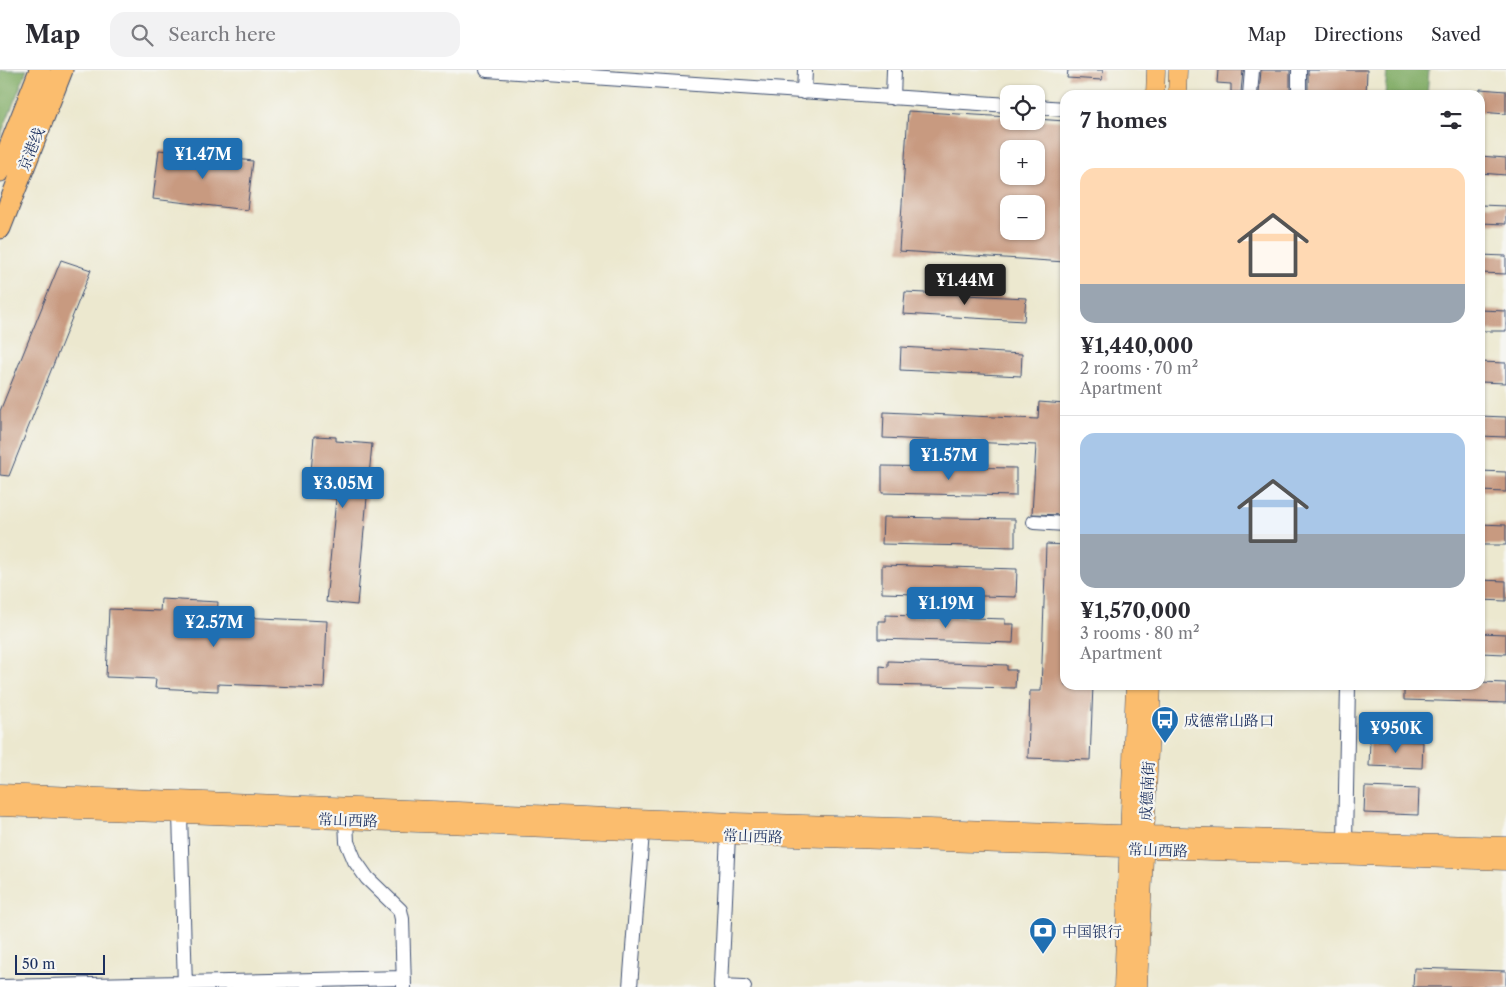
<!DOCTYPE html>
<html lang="en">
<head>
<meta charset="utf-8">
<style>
  body { margin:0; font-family:"Libre Caslon Text","Noto Serif SC",serif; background:#f2f2f3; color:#2b2b33; height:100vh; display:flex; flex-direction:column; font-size:19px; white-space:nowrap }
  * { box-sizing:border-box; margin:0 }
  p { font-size:16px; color:#7c7c81 }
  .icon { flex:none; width:28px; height:28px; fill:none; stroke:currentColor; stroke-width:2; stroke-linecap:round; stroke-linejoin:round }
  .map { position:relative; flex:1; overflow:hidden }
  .panel { position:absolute; left:1060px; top:20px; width:425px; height:600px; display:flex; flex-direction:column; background:#fff; border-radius:15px; box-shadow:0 1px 4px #0004 }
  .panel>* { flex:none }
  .fabs { position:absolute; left:1000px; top:15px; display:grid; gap:10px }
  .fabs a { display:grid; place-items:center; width:45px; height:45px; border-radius:10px; background:#fff; box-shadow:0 1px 4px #0004; font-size:25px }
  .scale { position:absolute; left:15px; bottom:12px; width:90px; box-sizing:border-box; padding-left:5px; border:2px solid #1b2f5e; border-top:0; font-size:14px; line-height:18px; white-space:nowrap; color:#1b2f5e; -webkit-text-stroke:4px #f6f6f2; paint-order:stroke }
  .price { position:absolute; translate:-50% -42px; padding:0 11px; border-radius:5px; background:#1f6fb2; color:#fff; font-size:16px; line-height:32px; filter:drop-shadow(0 1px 2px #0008) }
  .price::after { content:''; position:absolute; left:50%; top:30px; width:15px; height:11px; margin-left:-8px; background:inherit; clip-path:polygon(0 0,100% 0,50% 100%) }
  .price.active { background:#222; color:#fff }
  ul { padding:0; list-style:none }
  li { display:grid; align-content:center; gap:10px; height:265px; padding:0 20px }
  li+li { border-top:1px solid #e1e1e2 }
  li span { display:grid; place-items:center; height:155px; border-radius:15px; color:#555 }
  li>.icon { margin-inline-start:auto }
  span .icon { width:90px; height:90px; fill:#fffc; stroke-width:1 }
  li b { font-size:21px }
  h2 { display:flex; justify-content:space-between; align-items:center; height:60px; padding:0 20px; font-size:21px }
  header { display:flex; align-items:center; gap:30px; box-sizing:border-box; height:70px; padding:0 25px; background:#fff; border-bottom:1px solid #e1e1e2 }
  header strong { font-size:24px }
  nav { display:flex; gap:28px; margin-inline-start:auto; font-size:18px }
  .search { width:350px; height:45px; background:#f2f2f3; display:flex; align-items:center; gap:12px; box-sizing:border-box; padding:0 18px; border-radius:15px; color:#7c7c81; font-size:19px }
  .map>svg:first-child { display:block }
  .forest { fill:#7eaa62; stroke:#4c6c60 }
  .building { fill:#c89a80; fill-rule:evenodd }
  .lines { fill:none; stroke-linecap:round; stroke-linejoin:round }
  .minor-casing { stroke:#3a4b6f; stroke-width:16 }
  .major-casing { stroke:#3a4b6f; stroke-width:19 }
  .highway-casing { stroke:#3a4b6f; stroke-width:23 }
  .minor { stroke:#fff; stroke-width:14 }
  .major { stroke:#fbbd6e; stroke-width:18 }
  .highway { stroke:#fbbd6e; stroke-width:21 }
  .labels { text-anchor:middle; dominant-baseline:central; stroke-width:4.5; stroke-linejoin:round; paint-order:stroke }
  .street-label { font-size:15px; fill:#1b2f5e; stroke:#f6f6f2 }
  .poi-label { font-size:15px; fill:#1b2f5e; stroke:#f6f6f2; text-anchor:start }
</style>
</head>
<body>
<header>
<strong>Map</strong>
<div class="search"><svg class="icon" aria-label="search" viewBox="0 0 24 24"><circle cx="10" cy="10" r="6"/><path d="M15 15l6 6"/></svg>Search here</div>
<nav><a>Map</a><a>Directions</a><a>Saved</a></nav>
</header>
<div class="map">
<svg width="1506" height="917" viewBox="0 0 1506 917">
  <rect width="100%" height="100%" fill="#f6f6f2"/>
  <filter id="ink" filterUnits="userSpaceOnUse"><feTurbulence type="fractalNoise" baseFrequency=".02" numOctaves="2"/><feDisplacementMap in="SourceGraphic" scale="10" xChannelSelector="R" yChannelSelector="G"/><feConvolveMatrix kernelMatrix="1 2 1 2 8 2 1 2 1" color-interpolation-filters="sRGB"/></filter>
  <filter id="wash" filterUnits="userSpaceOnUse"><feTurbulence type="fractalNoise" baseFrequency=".0096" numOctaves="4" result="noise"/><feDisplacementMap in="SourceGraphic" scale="20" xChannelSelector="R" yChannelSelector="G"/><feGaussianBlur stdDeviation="1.12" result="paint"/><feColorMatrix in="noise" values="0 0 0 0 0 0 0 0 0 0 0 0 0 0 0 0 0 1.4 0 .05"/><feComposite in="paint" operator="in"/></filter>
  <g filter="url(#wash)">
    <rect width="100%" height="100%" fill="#ece8cf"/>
    <path class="forest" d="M 0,0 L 27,0 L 0,67 Z
      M 1387,0 L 1429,0 L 1427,25 L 1385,25 Z"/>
    <g id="blocks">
      <path class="building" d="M 1068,0 L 1103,0 L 1102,10 L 1067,8 Z
        M 1218,0 L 1243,0 L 1241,22 L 1231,22 L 1231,14 L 1217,13 Z
        M 1261,0 L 1290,0 L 1290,25 L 1259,24 Z
        M 1308,0 L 1367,0 L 1366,25 L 1308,25 Z
        M 1480,19 L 1506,21 L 1506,44 L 1480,42 Z
        M 908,41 L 1009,47 L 1009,51 L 1036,51 L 1036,49 L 1065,51 L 1065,192 L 899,181 ZM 1009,79 L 1036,79 L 1036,106 L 1009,106 ZM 1009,134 L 1036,134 L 1036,161 L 1009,161 Z
        M 159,80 L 253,91 L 247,140 L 153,129 Z
        M 1480,86 L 1506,88 L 1506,105 L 1480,103 Z
        M 1480,135 L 1506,136 L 1506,154 L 1480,153 Z
        M 1480,185 L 1506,186 L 1506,204 L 1480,203 Z
        M 61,190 L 91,200 L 9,406 L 0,405 L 0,341 Z
        M 905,222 L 1026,228 L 1024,251 L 903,244 Z
        M 1480,240 L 1506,241 L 1506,261 L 1480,261 Z
        M 901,277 L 1022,284 L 1021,306 L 900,300 Z
        M 1480,292 L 1506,293 L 1506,313 L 1480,312 Z
        M 1039,332 L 1065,334 L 1065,445 L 1032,444 L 1036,375 L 883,368 L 884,342 L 1038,349 Z
        M 1480,346 L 1506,347 L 1506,367 L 1480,366 Z
        M 314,366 L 336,367 L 336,371 L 372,374 L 357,535 L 326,532 L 336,429 L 309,427 Z
        M 882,396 L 1016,398 L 1016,426 L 882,423 Z
        M 1480,401 L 1506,402 L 1506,422 L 1480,421 Z
        M 883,447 L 1015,449 L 1015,477 L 882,474 Z
        M 1480,454 L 1506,455 L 1506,475 L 1480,475 Z
        M 1046,474 L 1065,475 L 1065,615 L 1093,615 L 1090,690 L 1028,688 L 1030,621 L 1041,621 Z
        M 882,495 L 1017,499 L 1016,527 L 882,523 Z
        M 1480,510 L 1506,511 L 1506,531 L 1480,530 Z
        M 161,529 L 218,532 L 217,546 L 327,551 L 324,618 L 218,614 L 218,621 L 155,618 L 156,609 L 106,607 L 109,539 L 160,541 Z
        M 886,545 L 1005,549 L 1005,554 L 1014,554 L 1013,573 L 878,569 L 878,551 L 886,551 Z
        M 1480,563 L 1506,564 L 1506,584 L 1480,583 Z
        M 888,591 L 1007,595 L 1007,600 L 1016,600 L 1015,618 L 880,615 L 880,596 L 888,597 Z
        M 1480,612 L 1506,613 L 1506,633 L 1404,630 L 1404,615 L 1480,615 Z
        M 1370,670 L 1423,672 L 1422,698 L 1369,696 Z
        M 1365,717 L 1419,719 L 1418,745 L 1364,743 Z
        M 1414,898 L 1506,901 L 1506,917 L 1413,917 Z"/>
    </g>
  </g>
  <g filter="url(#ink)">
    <use href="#blocks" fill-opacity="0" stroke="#3a4b6f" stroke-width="1"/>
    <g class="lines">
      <defs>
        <path id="minor" d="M 487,0 L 1009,35
          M 804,22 L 805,0
          M 1250,25 L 1252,0
          M 1299,25 L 1299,0
          M 893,28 L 894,0
          M 1036,37 L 1065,39
          M 1034,452 L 1065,454
          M 180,744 L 185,917
          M 346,750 L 347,772 L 355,791 L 367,808 L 400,840 L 402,849 L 404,917
          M 728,765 L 721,916 L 744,917
          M 1345,772 L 1348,615
          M 0,917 L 404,908
          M 630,917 L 642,762"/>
        <path id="major" d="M 1155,25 L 1156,0
          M 1177,25 L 1178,0
          M 0,723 L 736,752 L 1506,776
          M 0,737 L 735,765 L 1506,791
          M 1123,917 L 1135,615
          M 1138,917 L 1152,615"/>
        <path id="highway" d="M 0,101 L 40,0
          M 0,158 L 62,0"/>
      </defs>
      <use href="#minor" class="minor-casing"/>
      <use href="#major" class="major-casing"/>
      <use href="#highway" class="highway-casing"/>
      <use href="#minor" class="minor"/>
      <use href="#major" class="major"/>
      <use href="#highway" class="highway"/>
    </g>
  </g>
  <defs>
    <symbol id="bus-pin" viewBox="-11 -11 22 30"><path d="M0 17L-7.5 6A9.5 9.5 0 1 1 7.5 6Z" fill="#1f6fb2" stroke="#f6f6f2"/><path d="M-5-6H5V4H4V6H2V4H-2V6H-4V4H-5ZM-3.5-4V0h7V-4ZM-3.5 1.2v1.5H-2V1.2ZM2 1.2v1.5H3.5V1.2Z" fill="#fff"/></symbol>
    <symbol id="bank-pin" viewBox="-11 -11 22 30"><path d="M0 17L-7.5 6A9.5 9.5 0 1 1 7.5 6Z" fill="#1f6fb2" stroke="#f6f6f2"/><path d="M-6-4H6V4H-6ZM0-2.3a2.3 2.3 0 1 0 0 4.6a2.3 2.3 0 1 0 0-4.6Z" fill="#fff"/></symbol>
  </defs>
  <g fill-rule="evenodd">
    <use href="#bus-pin" x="1149" y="634" width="32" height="43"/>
    <use href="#bank-pin" x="1027" y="845" width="32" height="43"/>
  </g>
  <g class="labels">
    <g class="street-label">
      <text transform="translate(31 79) rotate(-68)">京港线</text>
      <text transform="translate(1147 721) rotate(-87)">成德南街</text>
      <text transform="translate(348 750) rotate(2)">常山西路</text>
      <text transform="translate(753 766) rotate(2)">常山西路</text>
      <text transform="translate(1158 780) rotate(2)">常山西路</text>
    </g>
    <g class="poi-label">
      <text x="1184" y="650">成德常山路口</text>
      <text x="1062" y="861">中国银行</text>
    </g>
  </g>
</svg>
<div class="fabs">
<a><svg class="icon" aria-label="locate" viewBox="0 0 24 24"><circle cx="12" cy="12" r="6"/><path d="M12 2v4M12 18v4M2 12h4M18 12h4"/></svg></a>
<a>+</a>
<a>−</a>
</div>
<div class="scale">50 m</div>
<b class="price" style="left:203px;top:110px">¥1.47M</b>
<b class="price active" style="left:965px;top:236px">¥1.44M</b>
<b class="price" style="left:949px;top:411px">¥1.57M</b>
<b class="price" style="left:343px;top:439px">¥3.05M</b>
<b class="price" style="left:946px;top:559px">¥1.19M</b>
<b class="price" style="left:214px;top:578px">¥2.57M</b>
<b class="price" style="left:1396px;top:684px">¥950K</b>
<section class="panel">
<h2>7 homes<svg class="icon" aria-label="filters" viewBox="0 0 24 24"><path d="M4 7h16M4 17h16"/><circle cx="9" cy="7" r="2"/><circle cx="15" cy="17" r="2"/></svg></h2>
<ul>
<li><span style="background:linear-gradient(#ffd9b3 75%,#9aa5b1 0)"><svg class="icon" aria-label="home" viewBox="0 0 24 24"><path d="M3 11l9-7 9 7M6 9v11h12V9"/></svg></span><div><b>¥1,440,000</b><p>2 rooms · 70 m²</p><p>Apartment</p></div></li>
<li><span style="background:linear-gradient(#a9c7e8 65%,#9aa5b1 0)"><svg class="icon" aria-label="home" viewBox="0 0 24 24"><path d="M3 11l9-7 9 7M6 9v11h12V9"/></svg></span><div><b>¥1,570,000</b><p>3 rooms · 80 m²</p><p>Apartment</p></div></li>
</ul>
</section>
</div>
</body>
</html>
